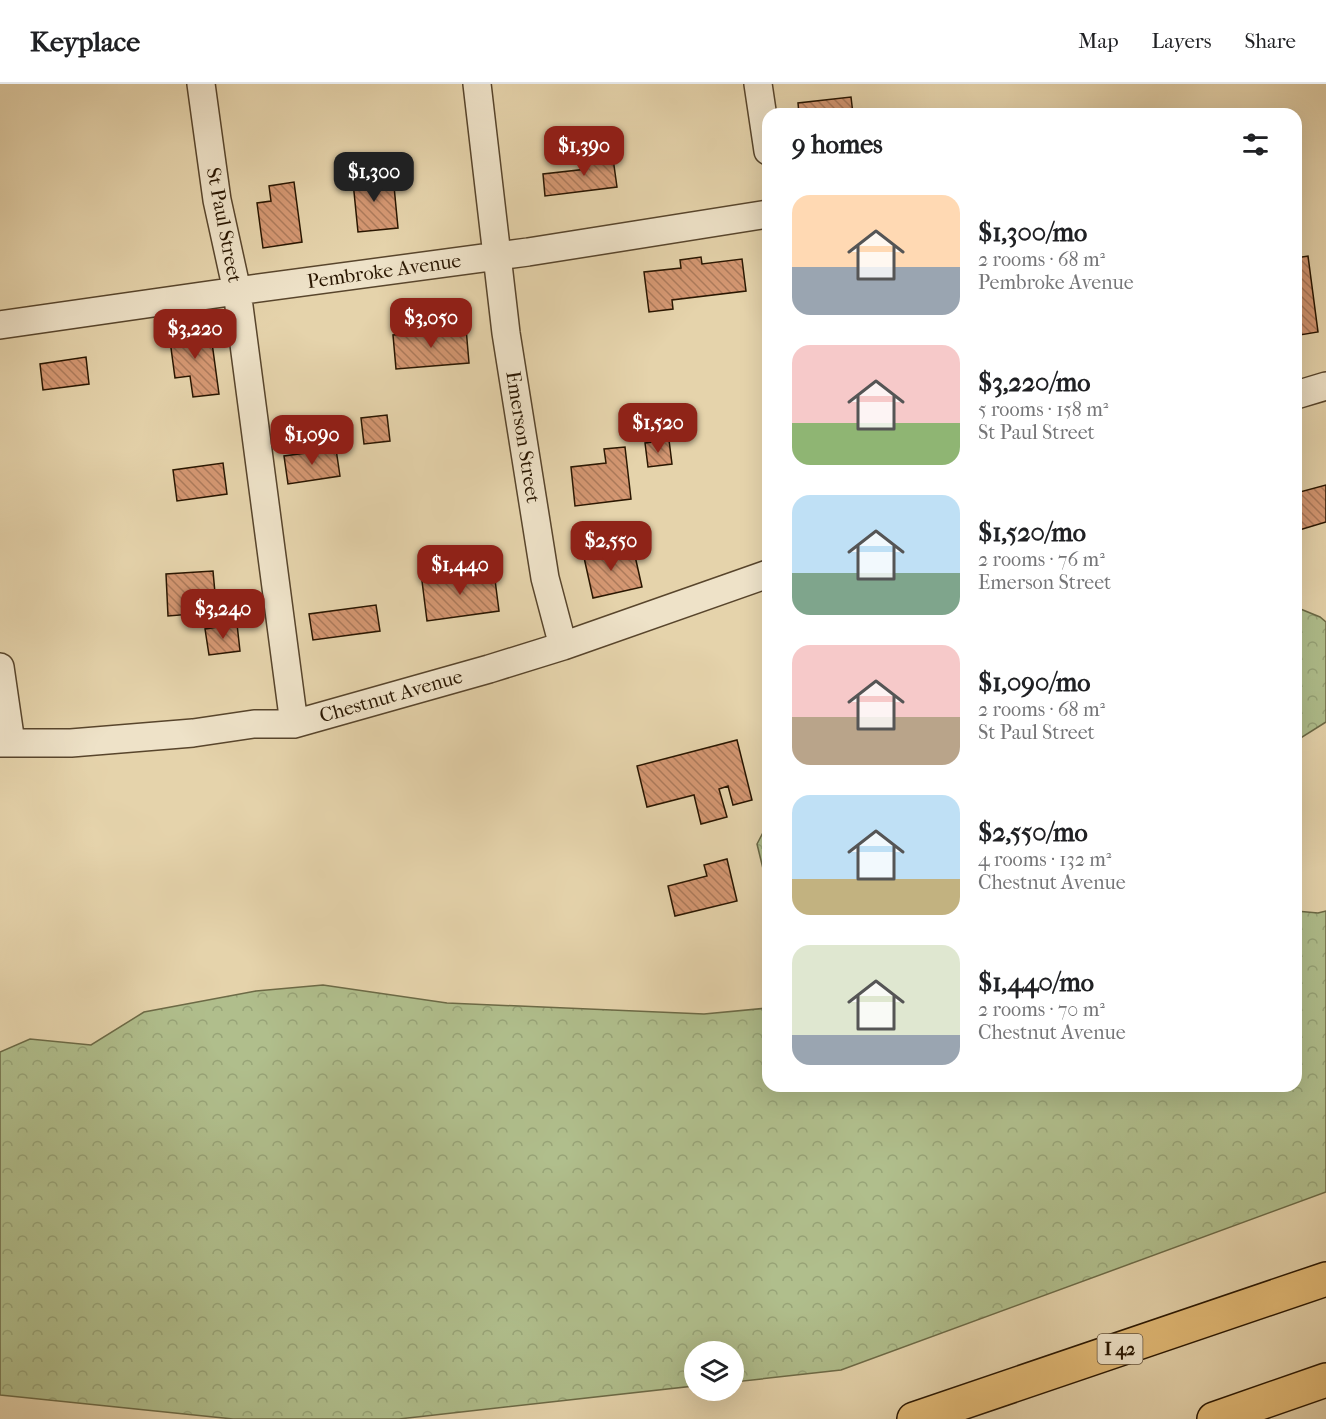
<!DOCTYPE html>
<html lang="en">
<head>
<meta charset="utf-8">
<style>
  body { margin:0; font-family:"IM FELL French Canon",serif; background:#f2f2f2; color:#202124; height:100vh; display:flex; flex-direction:column; font-size:22px; white-space:nowrap }
  * { box-sizing:border-box; margin:0 }
  p { font-size:20px; color:#757577 }
  .icon { flex:none; width:33px; height:33px; fill:none; stroke:currentColor; stroke-width:2; stroke-linecap:round; stroke-linejoin:round }
  .map { position:relative; flex:1; overflow:hidden }
  .drawer { position:absolute; left:762px; top:24px; width:540px; height:984px; display:flex; flex-direction:column; background:#fff; border-radius:18px; box-shadow:0 6px 24px #0002 }
  .drawer>* { flex:none }
  .controls { position:absolute; left:684px; top:1257px; display:grid; gap:12px }
  .controls a { display:grid; place-items:center; width:60px; height:60px; border-radius:50%; background:#fff; box-shadow:0 6px 24px #0002; font-size:30px }
  .price { position:absolute; translate:-50% -51px; padding:0 14px; border-radius:12px; background:#8f2418; color:#fff; font-size:20px; line-height:39px; filter:drop-shadow(0 2px 3px #0008) }
  .price::after { content:''; position:absolute; left:50%; top:36px; width:18px; height:14px; margin-left:-9px; background:inherit; clip-path:polygon(0 0,100% 0,50% 100%) }
  .price.active { background:#222; color:#fff }
  ul { padding:0; list-style:none }
  li { display:flex; align-items:center; gap:18px; height:150px; padding:0 30px }
  li span { display:grid; place-items:center; flex:none; width:168px; height:120px; border-radius:18px; color:#555 }
  li>.icon { margin-inline-start:auto }
  span .icon { width:72px; height:72px; fill:#fffc; stroke-width:1 }
  li b { font-size:26px }
  h2 { display:flex; justify-content:space-between; align-items:center; height:72px; padding:0 30px; font-size:26px }
  header { display:flex; align-items:center; gap:36px; box-sizing:border-box; height:84px; padding:0 30px; background:#fff; border-bottom:2px solid #e0e0e0 }
  header strong { font-size:28px }
  nav { display:flex; gap:33px; margin-inline-start:auto; font-size:21px }
  .map>svg:first-child { display:block }
  .forest { fill:url(#forest-crowns); stroke:#6c6a46; stroke-width:1.5 }
  .building { fill:url(#building-back-hatch); stroke:#291601; stroke-width:1.5 }
  .lines { fill:none; stroke-linecap:round; stroke-linejoin:round }
  .minor-casing { stroke:#58452c; stroke-width:30 }
  .highway-casing { stroke:#291601; stroke-width:36 }
  .minor { stroke:#eee2c8; stroke-width:27 }
  .highway { stroke:#e2ba76; stroke-width:33 }
  .labels { text-anchor:middle; dominant-baseline:central; stroke-width:6; stroke-linejoin:round; paint-order:stroke }
  .shield { fill:#eee2c8; stroke:#64533d; stroke-width:1.5 }
  .shield-label { font-size:18px; font-weight:bold; fill:#291601 }
  .street-label { font-size:20px; fill:#291601; stroke:#eee2c8 }
</style>
</head>
<body>
<header>
<strong>Keyplace</strong>
<nav><a>Map</a><a>Layers</a><a>Share</a></nav>
</header>
<div class="map">
<svg width="1326" height="1335" viewBox="0 0 1326 1335">
  <defs>
    <pattern id="forest-crowns" width="20" height="18" patternUnits="userSpaceOnUse" patternTransform="scale(1.5)"><rect width="20" height="18" fill="#b0be8c"/><path d="M2 6a3 3 0 1 1 6 0M12 15a3 3 0 1 1 6 0" fill="none" stroke="#97a377"/></pattern>
    <pattern id="building-back-hatch" width="6" height="6" patternUnits="userSpaceOnUse" patternTransform="scale(1.5)"><rect width="6" height="6" fill="#d49772"/><path d="M-1 5l2 2M0 0l6 6M5-1l2 2" fill="none" stroke="#ac7a5b"/></pattern>
  </defs>
  <rect width="100%" height="100%" fill="#e5d3ab"/>
  <filter id="stains"><feTurbulence type="fractalNoise" baseFrequency=".00333" numOctaves="4"/><feColorMatrix values="0 0 0 0 .2 0 0 0 0 .09 0 0 0 0 .02 0 0 0 .5 -.17"/></filter>
  <radialGradient id="worn" r=".72"><stop offset=".6" stop-color="#630" stop-opacity="0"/><stop offset="1" stop-color="#630" stop-opacity=".3"/></radialGradient>
  <path class="forest" d="M 1298,524 L 1320,533 L 1326,538 L 1326,638 L 1296,657 L 1296,525 Z
    M 768,739 L 768,797 L 766,797 L 757,760 Z
    M 1296,827 L 1318,829 L 1326,827 L 1326,1108 L 841,1286 L 734,1298 L 734,1268 L 694,1268 L 694,1302 L 399,1335 L 233,1335 L 0,1311 L 0,968 L 30,955 L 91,961 L 144,928 L 256,907 L 323,901 L 447,919 L 704,930 L 768,924 L 768,1002 L 1296,1002 Z"/>
  <path class="building" d="M 851,13 L 853,30 L 799,30 L 798,19 Z
    M 612,67 L 617,103 L 545,112 L 543,90 L 587,85 L 586,70 Z
    M 374,86 L 376,103 L 394,102 L 398,144 L 358,148 L 352,88 Z
    M 294,98 L 302,158 L 263,164 L 257,119 L 271,117 L 269,102 Z
    M 1308,172 L 1318,248 L 1300,251 L 1296,223 L 1296,174 Z
    M 701,173 L 702,180 L 742,175 L 746,207 L 672,216 L 673,225 L 649,228 L 644,188 L 681,184 L 680,176 Z
    M 210,244 L 219,310 L 193,313 L 190,292 L 175,294 L 169,249 Z
    M 466,244 L 469,279 L 396,285 L 393,251 Z
    M 86,273 L 89,300 L 43,306 L 40,280 Z
    M 387,331 L 390,357 L 364,360 L 361,334 Z
    M 669,356 L 672,380 L 648,383 L 645,359 Z
    M 625,363 L 631,415 L 575,422 L 571,383 L 606,379 L 604,365 Z
    M 336,365 L 340,392 L 288,400 L 284,372 Z
    M 223,379 L 227,410 L 177,417 L 173,386 Z
    M 1326,401 L 1326,438 L 1296,447 L 1296,409 Z
    M 618,461 L 621,475 L 635,472 L 642,503 L 593,514 L 583,469 Z
    M 213,487 L 215,509 L 202,511 L 204,529 L 168,532 L 166,490 Z
    M 494,488 L 499,527 L 427,537 L 422,497 Z
    M 376,521 L 380,547 L 313,556 L 309,530 Z
    M 237,540 L 240,567 L 209,571 L 205,545 Z
    M 737,656 L 752,716 L 733,721 L 728,702 L 719,705 L 727,733 L 701,740 L 694,711 L 647,723 L 637,682 Z
    M 727,775 L 737,817 L 675,832 L 668,802 L 707,792 L 704,781 Z"/>
  <g class="lines">
    <defs>
      <path id="minor" d="M 201,0 L 217,116 L 237,207 L 294,640
        M 477,0 L 506,249 L 545,494 L 563,562
        M 758,0 L 768,67
        M 0,241 L 237,207 L 528,168 L 768,130
        M 1296,311 L 1326,302
        M 0,583 L 11,659
        M 0,659 L 71,659 L 193,649 L 254,640 L 294,640 L 489,585 L 563,562 L 768,490"/>
      <path id="highway" d="M 914,1335 L 1326,1195
        M 1214,1335 L 1326,1296"/>
    </defs>
    <use href="#minor" class="minor-casing"/>
    <use href="#highway" class="highway-casing"/>
    <use href="#minor" class="minor"/>
    <use href="#highway" class="highway"/>
  </g>
  <g class="labels">
    <rect class="shield" x="1097.5" y="1250" width="45" height="30" rx="4.5"/>
    <g class="shield-label">
      <text x="1120" y="1265">I 42</text>
    </g>
    <g class="street-label">
      <text transform="translate(224 141) rotate(79)">St Paul Street</text>
      <text transform="translate(384 187) rotate(-8)">Pembroke Avenue</text>
      <text transform="translate(523 353) rotate(81)">Emerson Street</text>
      <text transform="translate(391 612) rotate(-16)">Chestnut Avenue</text>
    </g>
  </g>
  <rect width="100%" height="100%" filter="url(#stains)"/>
  <rect width="100%" height="100%" fill="url(#worn)"/>
</svg>
<div class="controls">
<a><svg class="icon" aria-label="layers" viewBox="0 0 24 24"><path d="M12 4l9 5-9 5-9-5zM3 14l9 5 9-5"/></svg></a>
</div>
<b class="price" style="left:584px;top:93px">$1,390</b>
<b class="price active" style="left:374px;top:119px">$1,300</b>
<b class="price" style="left:431px;top:265px">$3,050</b>
<b class="price" style="left:195px;top:276px">$3,220</b>
<b class="price" style="left:658px;top:370px">$1,520</b>
<b class="price" style="left:312px;top:382px">$1,090</b>
<b class="price" style="left:611px;top:488px">$2,550</b>
<b class="price" style="left:460px;top:512px">$1,440</b>
<b class="price" style="left:223px;top:556px">$3,240</b>
<section class="drawer">
<h2>9 homes<svg class="icon" aria-label="filters" viewBox="0 0 24 24"><path d="M4 7h16M4 17h16"/><circle cx="9" cy="7" r="2"/><circle cx="15" cy="17" r="2"/></svg></h2>
<ul>
<li><span style="background:linear-gradient(#ffd9b3 60%,#9aa5b1 0)"><svg class="icon" aria-label="home" viewBox="0 0 24 24"><path d="M3 11l9-7 9 7M6 9v11h12V9"/></svg></span><div><b>$1,300/mo</b><p>2 rooms · 68 m²</p><p>Pembroke Avenue</p></div></li>
<li><span style="background:linear-gradient(#f6c9c9 65%,#8fb573 0)"><svg class="icon" aria-label="home" viewBox="0 0 24 24"><path d="M3 11l9-7 9 7M6 9v11h12V9"/></svg></span><div><b>$3,220/mo</b><p>5 rooms · 158 m²</p><p>St Paul Street</p></div></li>
<li><span style="background:linear-gradient(#bfe0f5 65%,#7fa58c 0)"><svg class="icon" aria-label="home" viewBox="0 0 24 24"><path d="M3 11l9-7 9 7M6 9v11h12V9"/></svg></span><div><b>$1,520/mo</b><p>2 rooms · 76 m²</p><p>Emerson Street</p></div></li>
<li><span style="background:linear-gradient(#f6c9c9 60%,#b9a48a 0)"><svg class="icon" aria-label="home" viewBox="0 0 24 24"><path d="M3 11l9-7 9 7M6 9v11h12V9"/></svg></span><div><b>$1,090/mo</b><p>2 rooms · 68 m²</p><p>St Paul Street</p></div></li>
<li><span style="background:linear-gradient(#bfe0f5 70%,#c2b280 0)"><svg class="icon" aria-label="home" viewBox="0 0 24 24"><path d="M3 11l9-7 9 7M6 9v11h12V9"/></svg></span><div><b>$2,550/mo</b><p>4 rooms · 132 m²</p><p>Chestnut Avenue</p></div></li>
<li><span style="background:linear-gradient(#dfe7d0 75%,#9aa5b1 0)"><svg class="icon" aria-label="home" viewBox="0 0 24 24"><path d="M3 11l9-7 9 7M6 9v11h12V9"/></svg></span><div><b>$1,440/mo</b><p>2 rooms · 70 m²</p><p>Chestnut Avenue</p></div></li>
</ul>
</section>
</div>
</body>
</html>
